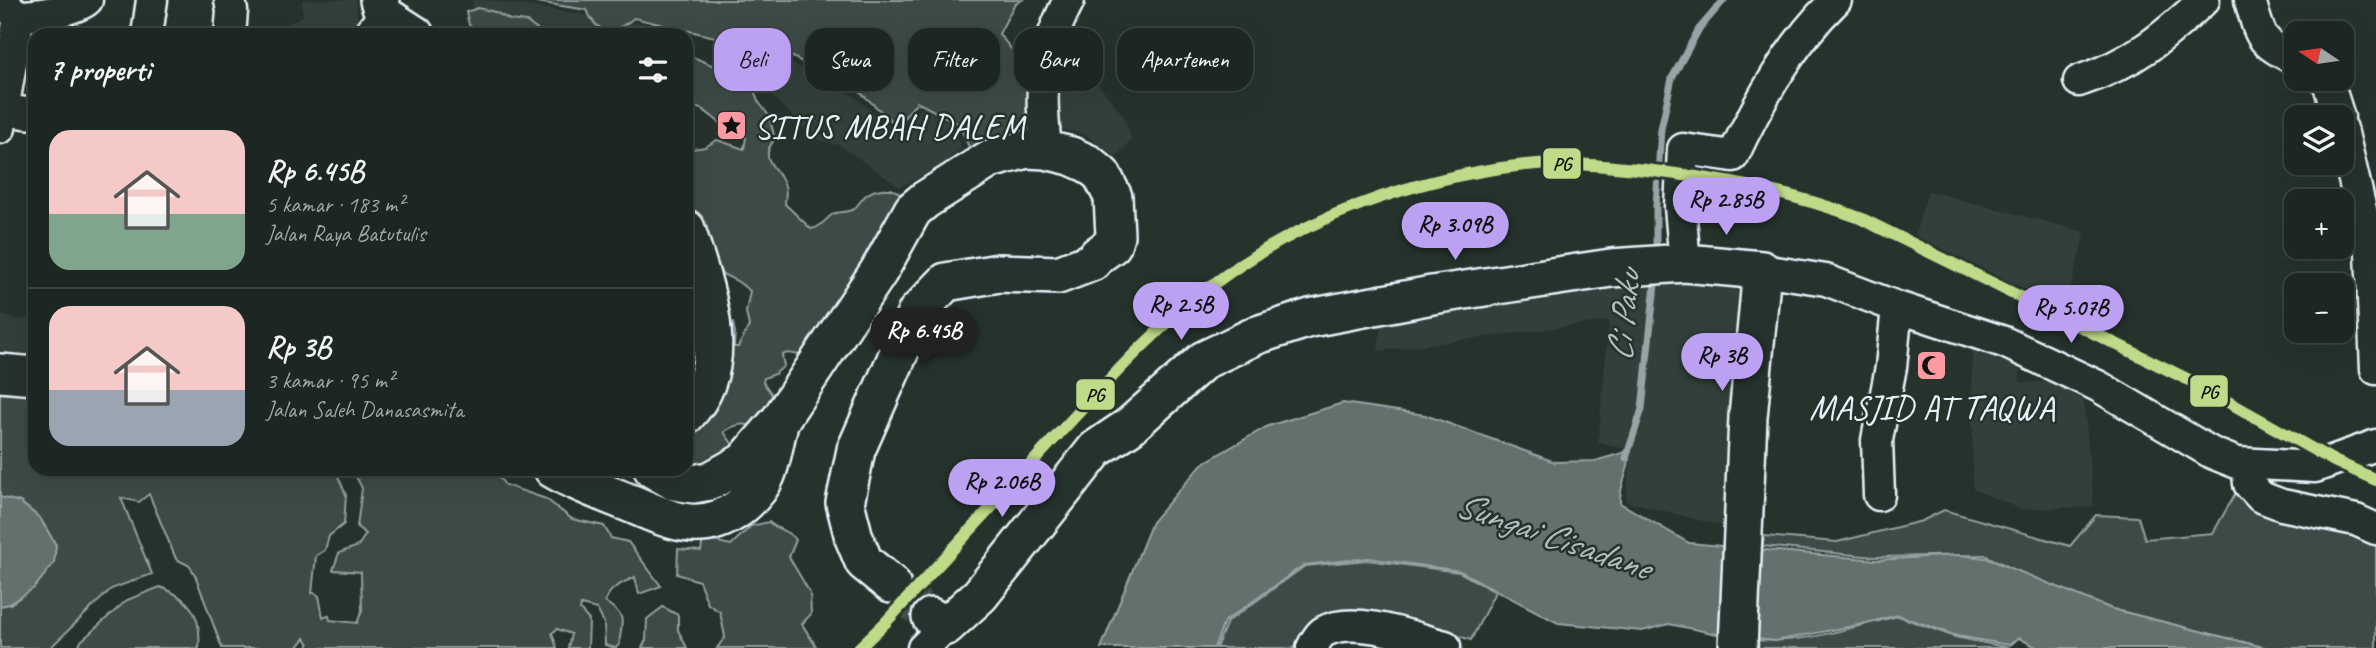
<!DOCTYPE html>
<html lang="id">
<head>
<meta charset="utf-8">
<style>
  body { margin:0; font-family:Caveat,sans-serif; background:#29322f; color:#f1f3f6; height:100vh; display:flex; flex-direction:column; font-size:26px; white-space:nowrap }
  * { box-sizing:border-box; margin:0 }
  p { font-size:23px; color:#a0a5a5 }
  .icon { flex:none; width:38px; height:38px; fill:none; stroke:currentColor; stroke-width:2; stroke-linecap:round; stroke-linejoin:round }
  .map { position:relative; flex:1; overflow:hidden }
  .side { position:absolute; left:28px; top:28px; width:665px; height:448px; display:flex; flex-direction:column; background:#1c2622; border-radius:21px; box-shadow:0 7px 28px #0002,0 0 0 2px #3a4340 }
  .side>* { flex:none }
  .top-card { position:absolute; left:714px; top:28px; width:665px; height:63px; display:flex; gap:14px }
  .needle { width:46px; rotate:283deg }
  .fabs { position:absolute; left:2284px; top:21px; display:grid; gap:14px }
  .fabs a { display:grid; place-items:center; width:70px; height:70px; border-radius:14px; background:#1c2622; box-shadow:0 7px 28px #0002,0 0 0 2px #3a4340; font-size:35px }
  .price { position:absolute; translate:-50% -60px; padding:0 16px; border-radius:24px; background:#bca0f2; color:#111; font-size:23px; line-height:46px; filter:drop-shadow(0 2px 4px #0008) }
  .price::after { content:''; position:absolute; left:50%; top:42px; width:21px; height:16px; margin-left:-10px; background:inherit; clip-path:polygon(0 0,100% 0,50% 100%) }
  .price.active { background:#222; color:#fff }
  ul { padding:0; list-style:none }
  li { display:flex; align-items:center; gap:21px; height:175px; padding:0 21px }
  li+li { border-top:2px solid #3a4340 }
  li span { display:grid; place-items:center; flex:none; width:196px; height:140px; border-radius:21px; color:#555 }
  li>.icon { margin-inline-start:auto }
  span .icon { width:84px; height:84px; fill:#fffc; stroke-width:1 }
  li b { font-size:30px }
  h2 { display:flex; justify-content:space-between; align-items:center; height:84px; padding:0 21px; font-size:30px }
  .pill { padding:0 24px; border-radius:21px; background:#1c2622; box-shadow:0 7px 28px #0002,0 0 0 2px #3a4340; font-size:24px; line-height:63px }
  .pill.active { background:#bca0f2; color:#111 }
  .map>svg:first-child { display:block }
  .built { fill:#333f3a }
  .green { fill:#3e4b47; stroke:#939ea0; stroke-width:2 }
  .water { fill:#636f6d; stroke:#98a3a5; stroke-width:2 }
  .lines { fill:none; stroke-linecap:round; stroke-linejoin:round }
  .stream { stroke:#98a3a5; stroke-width:7 }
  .major-tunnel { stroke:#43504b; stroke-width:37; stroke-dasharray:37 18; stroke-linecap:butt }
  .minor-casing { stroke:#e8f1f8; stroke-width:35 }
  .major-casing { stroke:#e8f1f8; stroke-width:42 }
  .minor { stroke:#26332d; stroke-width:30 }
  .major { stroke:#26332d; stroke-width:37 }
  .rail-1-casing { stroke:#26332d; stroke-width:18 }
  .rail-1 { stroke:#bedb89; stroke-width:12 }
  .labels { text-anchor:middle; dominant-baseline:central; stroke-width:5; stroke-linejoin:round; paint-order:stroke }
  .poi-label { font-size:35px; fill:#e8f1f8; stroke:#26332d; text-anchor:start }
  .water-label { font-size:37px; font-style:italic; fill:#b3bdc0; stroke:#26332d }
  .line-badge { stroke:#26332d; stroke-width:2.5 }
  .pale-badge-label { font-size:19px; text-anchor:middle; font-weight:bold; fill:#111 }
</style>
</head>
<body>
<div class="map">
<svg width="2376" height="648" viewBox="0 0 2376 648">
  <rect width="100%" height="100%" fill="#26332d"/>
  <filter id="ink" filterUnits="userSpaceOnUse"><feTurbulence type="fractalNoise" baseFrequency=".0143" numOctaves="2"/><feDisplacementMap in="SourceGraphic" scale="14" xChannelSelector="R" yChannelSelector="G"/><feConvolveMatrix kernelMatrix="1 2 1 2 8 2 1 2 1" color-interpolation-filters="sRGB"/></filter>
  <g filter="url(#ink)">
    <path class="built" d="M 302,0 L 356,0 L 358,35 L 286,35 L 286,25 L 303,16 Z
      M 472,0 L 487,0 L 646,24 L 644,35 L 544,35 L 474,13 Z
      M 1050,56 L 1080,62 L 1124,116 L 1131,139 L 1117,157 L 1086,135 L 1068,130 L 1049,130 Z
      M 784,59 L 853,95 L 899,135 L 923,106 L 952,125 L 962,148 L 941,166 L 900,187 L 839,145 L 816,139 L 771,95 Z
      M 1928,191 L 2085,232 L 2063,319 L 1913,242 Z
      M 1612,276 L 1751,281 L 1726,527 L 1626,501 L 1631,450 L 1598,443 L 1609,321 L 1378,351 L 1382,317 Z
      M 0,315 L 18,320 L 35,318 L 35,376 L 0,371 Z
      M 1972,350 L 2019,367 L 2020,382 L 2082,383 L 2094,507 L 2021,509 L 1973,489 Z"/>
    <path class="green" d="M 524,0 L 1022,0 L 1014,5 L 999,34 L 1016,55 L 1039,65 L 1044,126 L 969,147 L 959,124 L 917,102 L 897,126 L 860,92 L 787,54 L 760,47 L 754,54 L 745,44 L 634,18 C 614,34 598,37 587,10 Z
      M 478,8 L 495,12 L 510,20 L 527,22 L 544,35 L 480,35 L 469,25 L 466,12 Z
      M 686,54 L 719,68 L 728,78 L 743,79 L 752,85 L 758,101 L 769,116 L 775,139 C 756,161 780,168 785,186 C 787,191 785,199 785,204 L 811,229 C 822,227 824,220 833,214 C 839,211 848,213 854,209 C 858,205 861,200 865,196 C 876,187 896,185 903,198 L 818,358 L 788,353 L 782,355 L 784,366 L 775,374 L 764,378 L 763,382 L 778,403 L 760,427 C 746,423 736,423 724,432 L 740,455 L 686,469 L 686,377 L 698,374 L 711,364 C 689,348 675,337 696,311 L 686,302 L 687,287 L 723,323 L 733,323 L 735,332 L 734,347 L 738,347 L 749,326 L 746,312 L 750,291 L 737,281 L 700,263 L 686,225 L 686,150 L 705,147 L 717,140 L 744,149 L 746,138 L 736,126 C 730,125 723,125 719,122 C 709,115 703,106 689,107 L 686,115 Z
      M 35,373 L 35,469 L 112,469 L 114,475 L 117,469 L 335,469 L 346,495 L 344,524 L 329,536 L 325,550 L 316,556 L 312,593 L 315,593 L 319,596 L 323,617 L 329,616 L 330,620 L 357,623 L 362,611 L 361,572 L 333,570 L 339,553 L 358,546 L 366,534 L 357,527 L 362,488 L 355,475 L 357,469 L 459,469 L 465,474 L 493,469 L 505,485 L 546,499 L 572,519 L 604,526 L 611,538 L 628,542 L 661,586 L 639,594 L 635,577 C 623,583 609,587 605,602 C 628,617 622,619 619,645 L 615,648 L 605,645 L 604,623 L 597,609 L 581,605 L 580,610 L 589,620 L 588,648 L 568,648 L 571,634 L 557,629 L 552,633 L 557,648 L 308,648 L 309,644 L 305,638 L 297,648 L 222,648 L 195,575 L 190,566 L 176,559 L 149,494 L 139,502 L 121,498 L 152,574 L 111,589 L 50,648 L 0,648 L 0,386 Z
      M 2235,494 L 2355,522 L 2376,533 L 2376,648 L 2267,648 L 2112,609 L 2021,573 L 1985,555 L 1874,557 L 1762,546 L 1765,536 L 1837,542 L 1922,521 L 1944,510 L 2070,546 L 2096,515 L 2138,517 L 2145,539 L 2213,533 Z
      M 769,522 C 777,530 790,531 796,540 L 789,557 L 810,593 L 811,614 L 802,624 L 817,648 L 717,648 L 725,637 L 720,612 L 708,604 L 699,581 L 677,574 L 678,549 L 701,551 L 703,539 L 731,545 L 751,526 Z
      M 1367,560 L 1459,572 L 1495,592 L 1471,640 L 1428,626 L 1341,615 L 1299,638 L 1296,648 L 1216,648 L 1227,622 L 1305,566 Z
      M 160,587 C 190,598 202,615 199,648 L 78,648 L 81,641 L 127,600 Z
      M 663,607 L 678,615 L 678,630 L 687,648 L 642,648 L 646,640 L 647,619 Z
      M 1898,616 L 1955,637 L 2010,648 L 1757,648 L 1757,640 C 1804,644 1853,627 1898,616 Z"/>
    <path class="water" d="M 1343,403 L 1425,415 L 1555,462 L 1595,461 L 1629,451 C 1631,471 1619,483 1620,503 L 1689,543 L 1876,560 L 1959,555 L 1986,558 L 2112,609 L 2267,648 L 2038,648 L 2019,638 L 2009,645 L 1957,636 L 1898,615 L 1863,624 L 1775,641 L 1722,635 L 1669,624 L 1642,631 L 1558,623 L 1460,571 L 1368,558 L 1304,565 L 1224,622 L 1214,648 L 1101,648 L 1152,522 L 1202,464 L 1268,426 Z
      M 0,497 L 20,502 L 40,518 L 56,545 L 54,563 L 34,588 L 10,604 L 0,606 Z"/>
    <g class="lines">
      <path class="stream" d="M 1656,255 L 1656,205 L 1661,129 L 1672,78 L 1699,29 L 1724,0
        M 1626,458 L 1642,409 L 1656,274"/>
      <path class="major-tunnel" d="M 891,584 L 931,617"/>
      <defs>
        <path id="minor" d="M 230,0 L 232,11 L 230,35
          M 2250,0 C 2261,39 2259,41 2296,60
          M 0,2 L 19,16 L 0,128
          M 19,16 C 34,16 77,10 87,0
          M 147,35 L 152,0
          M 368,35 L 384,15
          M 2327,79 L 2339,117
          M 2079,81 C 2133,63 2163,38 2204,0
          M 0,110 L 35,114
          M 2342,129 L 2371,252 L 2376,369
          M 1046,150 C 1040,87 1039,57 1069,0
          M 1685,263 L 1680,207 L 1683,149 L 1733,156 C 1759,101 1791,43 1836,0
          M 1762,270 L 1826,280 L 1897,307 L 2004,342 L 2098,386 L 2212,453 L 2237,463 L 2315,467 L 2376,445
          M 2247,465 L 2249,484 L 2261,497 L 2282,505 L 2356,520 L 2376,529
          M 1879,495 L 1877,440 L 1891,367 L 1897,307
          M 923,648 L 946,626
          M 1312,648 C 1315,642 1319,634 1325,631 C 1355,615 1415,638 1445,646 L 1444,648"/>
        <path id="major" d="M 379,0 L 384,15 L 415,35
          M 686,229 C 704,286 736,364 686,415
          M 0,373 L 35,376
          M 553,469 C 578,484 605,493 632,504 C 670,520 701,536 739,508 C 749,500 761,488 766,475 C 772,461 774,443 778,428
          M 653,469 L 674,481 L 693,484 L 710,481 L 744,462 L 780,420 L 879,271 L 913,210 L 925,200 L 990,159 L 1027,149 L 1046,150 L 1071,156 L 1089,164 L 1102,175 L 1113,197 L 1115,235 L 1112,245 L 1098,255 L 1092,262 L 1058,275 L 999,273 L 946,282 L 917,312 L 856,450 L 845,503 L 854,538 L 864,562 L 891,584
          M 931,617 L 946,626 L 980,595 L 1096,449 L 1130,426 L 1204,360 L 1257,335 L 1310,318 L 1432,295 L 1611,268 L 1685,263 L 1762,270 L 1748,417 L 1738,648"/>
      </defs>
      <use href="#minor" class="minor-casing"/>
      <use href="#major" class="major-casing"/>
      <use href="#minor" class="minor"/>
      <use href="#major" class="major"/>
      <defs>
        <path id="rail-1" d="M 859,648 L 885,623 C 941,562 997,501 1053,440 C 1104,385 1155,328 1215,283 C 1303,217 1416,177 1525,165 C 1566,161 1606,166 1646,170 C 1720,179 1791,192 1860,218 L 2189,380 L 2334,461 L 2376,480"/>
      </defs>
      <use href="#rail-1" class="rail-1-casing"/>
      <use href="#rail-1" class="rail-1"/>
    </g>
  </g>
  <defs>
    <symbol id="sight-square" viewBox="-11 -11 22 22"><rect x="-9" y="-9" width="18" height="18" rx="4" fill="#ff9aa2" stroke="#26332d"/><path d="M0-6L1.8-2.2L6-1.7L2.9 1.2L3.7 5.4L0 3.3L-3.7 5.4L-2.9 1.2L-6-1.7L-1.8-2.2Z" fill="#111"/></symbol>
    <symbol id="mosque-square" viewBox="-11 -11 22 22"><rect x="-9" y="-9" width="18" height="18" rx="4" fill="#ff9aa2" stroke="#26332d"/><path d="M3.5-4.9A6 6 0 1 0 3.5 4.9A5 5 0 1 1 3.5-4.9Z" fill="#111"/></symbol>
  </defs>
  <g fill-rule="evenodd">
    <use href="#sight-square" x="714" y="108" width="35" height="35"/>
    <use href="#mosque-square" x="1914" y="348" width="35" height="35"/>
  </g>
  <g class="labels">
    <g class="poi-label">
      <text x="754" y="126">SITUS MBAH DALEM</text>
      <text x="1932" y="407" text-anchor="middle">MASJID AT TAQWA</text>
    </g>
    <g class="water-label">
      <text transform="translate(1623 316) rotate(-84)">Ci Paku</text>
      <text transform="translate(1553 535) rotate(19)">Sungai Cisadane</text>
    </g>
  </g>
  <g class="line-badge">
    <rect x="1542" y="147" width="40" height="33" rx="7" fill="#bedb89"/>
    <rect x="2189" y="374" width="40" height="34" rx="7" fill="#bedb89"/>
    <rect x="1075" y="378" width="41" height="33" rx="7" fill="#bedb89"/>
  </g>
  <g class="pale-badge-label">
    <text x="1562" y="170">PG</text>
    <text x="2209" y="398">PG</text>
    <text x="1095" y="401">PG</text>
  </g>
</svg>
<div class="fabs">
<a><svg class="needle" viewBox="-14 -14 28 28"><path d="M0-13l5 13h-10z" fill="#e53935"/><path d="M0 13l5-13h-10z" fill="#a0a5a5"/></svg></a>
<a><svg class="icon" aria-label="layers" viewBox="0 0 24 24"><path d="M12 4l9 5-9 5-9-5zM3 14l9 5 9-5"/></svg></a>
<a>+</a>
<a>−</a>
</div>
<b class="price" style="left:1726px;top:237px">Rp 2.85B</b>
<b class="price" style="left:1455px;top:262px">Rp 3.09B</b>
<b class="price" style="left:1181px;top:342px">Rp 2.5B</b>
<b class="price" style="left:2071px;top:345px">Rp 5.07B</b>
<b class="price active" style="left:924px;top:368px">Rp 6.45B</b>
<b class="price" style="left:1722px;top:393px">Rp 3B</b>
<b class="price" style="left:1002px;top:519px">Rp 2.06B</b>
<div class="top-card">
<a class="pill active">Beli</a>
<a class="pill">Sewa</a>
<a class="pill">Filter</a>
<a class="pill">Baru</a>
<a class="pill">Apartemen</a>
</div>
<section class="side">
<h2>7 properti<svg class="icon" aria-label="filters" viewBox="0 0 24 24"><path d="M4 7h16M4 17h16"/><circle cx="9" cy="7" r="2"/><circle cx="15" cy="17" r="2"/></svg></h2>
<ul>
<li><span style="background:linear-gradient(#f6c9c9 60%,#7fa58c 0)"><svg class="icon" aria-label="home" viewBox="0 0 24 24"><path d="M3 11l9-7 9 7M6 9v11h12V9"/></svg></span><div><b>Rp 6.45B</b><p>5 kamar · 183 m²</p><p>Jalan Raya Batutulis</p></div></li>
<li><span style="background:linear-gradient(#f6c9c9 60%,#9aa5b1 0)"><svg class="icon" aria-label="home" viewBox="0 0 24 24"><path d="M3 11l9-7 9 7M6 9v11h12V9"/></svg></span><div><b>Rp 3B</b><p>3 kamar · 95 m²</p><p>Jalan Saleh Danasasmita</p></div></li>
</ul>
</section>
</div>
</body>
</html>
